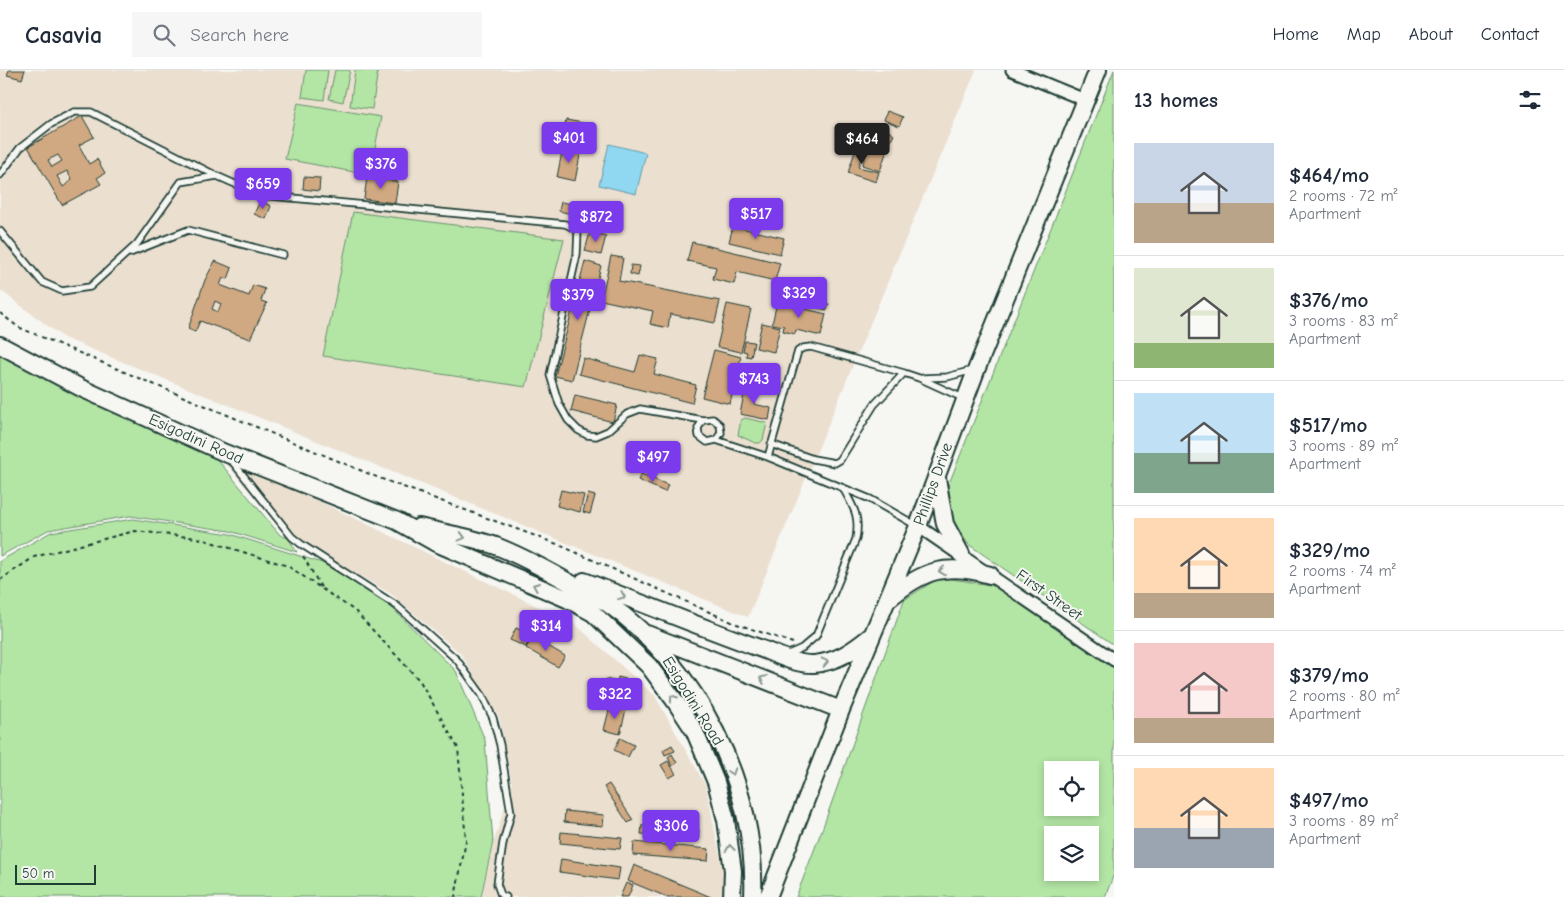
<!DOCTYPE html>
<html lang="en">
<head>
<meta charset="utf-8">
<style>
  body { margin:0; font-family:"Comic Neue",sans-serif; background:#f6f6f7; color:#1f2937; height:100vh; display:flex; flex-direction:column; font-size:19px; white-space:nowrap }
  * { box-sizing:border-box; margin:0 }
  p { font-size:16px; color:#747a83 }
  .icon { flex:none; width:28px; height:28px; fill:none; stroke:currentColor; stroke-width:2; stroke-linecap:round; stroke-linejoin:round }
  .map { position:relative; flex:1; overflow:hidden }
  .sheet { display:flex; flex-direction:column; background:#fff; width:450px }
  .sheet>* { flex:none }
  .tools { position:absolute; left:1044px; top:691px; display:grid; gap:10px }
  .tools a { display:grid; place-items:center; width:55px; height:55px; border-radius:0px; background:#fff; box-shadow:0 2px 8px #0003; font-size:25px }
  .scale { position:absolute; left:15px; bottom:12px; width:81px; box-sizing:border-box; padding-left:5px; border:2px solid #1f3d34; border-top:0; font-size:14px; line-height:18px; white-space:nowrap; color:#1f3d34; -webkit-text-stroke:4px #f6f6f2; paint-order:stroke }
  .price { position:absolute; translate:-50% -42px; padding:0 11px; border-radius:5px; background:#7c3aed; color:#fff; font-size:16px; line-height:32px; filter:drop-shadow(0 1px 2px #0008) }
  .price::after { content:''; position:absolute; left:50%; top:30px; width:15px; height:11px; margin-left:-8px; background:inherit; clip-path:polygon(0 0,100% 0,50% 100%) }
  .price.active { background:#222; color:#fff }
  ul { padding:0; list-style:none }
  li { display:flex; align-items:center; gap:15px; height:125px; padding:0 20px }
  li+li { border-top:1px solid #e0e1e3 }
  li span { display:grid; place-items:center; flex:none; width:140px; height:100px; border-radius:0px; color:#555 }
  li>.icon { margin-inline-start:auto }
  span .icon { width:60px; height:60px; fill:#fffc; stroke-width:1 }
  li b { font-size:21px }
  h2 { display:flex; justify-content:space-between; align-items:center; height:60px; padding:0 20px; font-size:21px }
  header { display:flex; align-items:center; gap:30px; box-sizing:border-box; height:70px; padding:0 25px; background:#fff; border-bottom:1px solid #e0e1e3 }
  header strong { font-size:24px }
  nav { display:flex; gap:28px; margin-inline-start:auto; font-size:18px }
  .search { width:350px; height:45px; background:#f6f6f7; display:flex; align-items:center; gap:12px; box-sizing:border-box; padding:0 18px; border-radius:0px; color:#747a83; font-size:19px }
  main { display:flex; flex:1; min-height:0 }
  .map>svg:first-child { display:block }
  .built { fill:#ebdfd0 }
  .green { fill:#b3e5a5; stroke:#69916c; fill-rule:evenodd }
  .water { fill:#90d8f1; stroke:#639aa5 }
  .building { fill:#d0a982; stroke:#1f3d34; fill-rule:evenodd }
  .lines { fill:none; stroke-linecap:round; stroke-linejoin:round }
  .service-casing { stroke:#1f3d34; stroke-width:9 }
  .minor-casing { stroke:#1f3d34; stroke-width:15 }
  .secondary-casing { stroke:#1f3d34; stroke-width:20 }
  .path { stroke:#1f3d34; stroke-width:2; stroke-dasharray:4 4; stroke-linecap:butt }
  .service { stroke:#f6f6f2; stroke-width:5.5 }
  .minor { stroke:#f6f6f2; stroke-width:11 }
  .secondary { stroke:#f6f6f2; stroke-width:16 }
  .oneway { stroke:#8a9a93 }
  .labels { text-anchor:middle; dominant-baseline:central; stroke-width:4; stroke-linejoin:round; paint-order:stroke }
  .street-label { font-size:16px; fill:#1f3d34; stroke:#f6f6f2 }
</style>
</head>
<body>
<header>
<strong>Casavia</strong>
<div class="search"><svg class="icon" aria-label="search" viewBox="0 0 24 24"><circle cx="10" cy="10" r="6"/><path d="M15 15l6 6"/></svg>Search here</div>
<nav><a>Home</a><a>Map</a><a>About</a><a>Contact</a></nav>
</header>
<main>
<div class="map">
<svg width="1114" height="827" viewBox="0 0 1114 827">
  <rect width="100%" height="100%" fill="#f6f6f2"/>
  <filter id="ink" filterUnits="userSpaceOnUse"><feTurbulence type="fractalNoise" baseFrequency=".02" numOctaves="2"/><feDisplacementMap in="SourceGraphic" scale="10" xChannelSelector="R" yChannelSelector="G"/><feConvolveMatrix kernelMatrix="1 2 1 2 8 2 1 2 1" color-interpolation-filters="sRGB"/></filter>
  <g filter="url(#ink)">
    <path class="built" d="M 0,0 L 976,0 L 748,547 L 64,268 L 0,220 Z
      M 217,382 L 576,555 L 655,626 L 706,716 L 726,817 L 725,827 L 482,827 L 495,768 L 512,714 L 499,647 L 461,584 L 391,524 L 281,460 Z"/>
    <path class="green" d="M 306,0 L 328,0 L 324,30 L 302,27 Z
      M 335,0 L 350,0 L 343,32 L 329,29 Z
      M 355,0 L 378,0 L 372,39 L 350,36 Z
      M 1114,0 L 1114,575 L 968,474 L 953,451 L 948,416 Z
      M 298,33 L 381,47 L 370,105 L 285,89 Z
      M 353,142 L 564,169 L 526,317 L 323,286 Z
      M 0,284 L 212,383 L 280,465 L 288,468 L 297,482 L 230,461 L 130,446 L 48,460 L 0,486 Z
      M 745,348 L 767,353 L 763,370 L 760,373 L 755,373 L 738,365 L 741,350 Z
      M 133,449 L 230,464 L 322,493 L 384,530 L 456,601 L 485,670 L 493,772 L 481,827 L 0,827 L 0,491 L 51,462 Z
      M 940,507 L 996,516 L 1114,598 L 1114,804 L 1105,827 L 796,827 L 823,757 L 904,530 ZM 1052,700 L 1090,700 L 1090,738 L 1052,738 ZM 1052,765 L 1090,765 L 1090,802 L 1052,802 Z"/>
    <path class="water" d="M 609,74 L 646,83 L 636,124 L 599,115 Z"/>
    <path class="building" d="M 9,0 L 25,0 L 22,9 L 7,5 Z
      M 887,41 L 903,47 L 899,56 L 884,50 Z
      M 82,46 L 94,67 L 79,75 L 89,94 L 97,89 L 105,103 L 97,108 L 101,114 L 62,135 L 28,77 ZM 58,85 L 62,91 L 52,97 L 48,90 ZM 67,101 L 72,110 L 63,117 L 57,106 Z
      M 566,50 L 589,54 L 585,75 L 562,70 Z
      M 882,56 L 894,65 L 888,75 L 875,66 Z
      M 858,72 L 866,74 L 858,97 L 879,102 L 876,112 L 848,103 Z
      M 869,74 L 887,80 L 880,101 L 862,95 Z
      M 563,77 L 581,80 L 575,111 L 557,107 Z
      M 256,104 L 264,106 L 259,121 L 252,118 Z
      M 304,107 L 320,108 L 319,121 L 303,119 Z
      M 367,107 L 398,112 L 395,133 L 364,129 Z
      M 260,131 L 271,136 L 266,149 L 254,144 Z
      M 561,132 L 578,135 L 576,145 L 559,141 Z
      M 733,156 L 784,168 L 780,184 L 729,172 Z
      M 590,162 L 606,166 L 601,185 L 585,181 Z
      M 692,172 L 780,193 L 775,211 L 737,202 L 734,214 L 713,209 L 716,197 L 687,191 Z
      M 611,186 L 623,188 L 619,211 L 720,231 L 715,253 L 670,244 L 668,258 L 650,254 L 653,241 L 601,230 Z
      M 215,191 L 232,198 L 228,209 L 223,208 L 220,215 L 249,226 L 253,215 L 265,219 L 261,231 L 267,233 L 250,269 L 200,251 L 195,262 L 188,259 L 205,210 ZM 215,231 L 221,234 L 218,242 L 212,239 Z
      M 585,191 L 601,196 L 572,310 L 555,306 Z
      M 631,195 L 640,196 L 638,206 L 630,204 Z
      M 795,226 L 829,234 L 827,240 L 794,232 Z
      M 777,232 L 826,244 L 821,266 L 796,260 L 795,264 L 783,261 L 784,256 L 772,254 Z
      M 727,234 L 751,239 L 741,282 L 717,277 Z
      M 762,253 L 780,257 L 774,282 L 756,278 Z
      M 745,271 L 754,272 L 751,287 L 746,286 L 747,282 L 743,281 Z
      M 714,280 L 741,287 L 730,334 L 702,327 Z
      M 640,285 L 658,289 L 654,304 L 696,315 L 692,333 L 579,304 L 583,288 L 635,302 Z
      M 746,315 L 757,317 L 754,334 L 771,338 L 769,350 L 740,344 Z
      M 575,325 L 617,335 L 613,352 L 571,341 Z
      M 641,404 L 668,415 L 665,422 L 638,410 Z
      M 561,420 L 584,425 L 580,442 L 557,436 Z
      M 588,424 L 595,426 L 590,444 L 583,442 Z
      M 516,558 L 523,561 L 520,567 L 529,571 L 526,577 L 510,570 Z
      M 533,567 L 565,586 L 558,597 L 526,578 Z
      M 618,607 L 626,609 L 623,626 L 614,624 L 615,619 L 604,617 L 606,609 L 617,612 Z
      M 610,636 L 626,640 L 620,664 L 604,660 Z
      M 620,668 L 634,675 L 628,687 L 614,680 Z
      M 672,675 L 675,681 L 665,685 L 663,680 Z
      M 672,684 L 677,693 L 672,696 L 668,687 Z
      M 668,691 L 676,704 L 669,708 L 661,695 Z
      M 609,714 L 633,750 L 628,753 L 604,717 Z
      M 565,741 L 604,745 L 603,756 L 564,752 Z
      M 642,755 L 699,760 L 698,768 L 641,764 Z
      M 561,762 L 622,768 L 620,779 L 560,773 Z
      M 634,772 L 709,779 L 708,791 L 633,785 Z
      M 561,789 L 620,798 L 618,810 L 559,802 Z
      M 634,795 L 711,827 L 667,827 L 628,811 Z
      M 626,813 L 633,815 L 628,827 L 620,827 Z"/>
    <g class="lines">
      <defs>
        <path id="service" d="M 0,105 L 20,78 L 51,54 L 74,42 L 91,42 L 217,106
          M 0,161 L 42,212 L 62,221 L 90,217 L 137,174 L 181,112 L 217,106 L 260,125 L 565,154 L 578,160 L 577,184 L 550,305 L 559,334 L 568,350 L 578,360 L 587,365 L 596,366 L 608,361 L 627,344 L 640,339 L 703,350
          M 130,183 L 188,160 L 283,185
          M 923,308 L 947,307 L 973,300
          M 716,370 L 721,363 L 720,355 L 713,349 L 703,350 L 698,358 L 699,366 L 707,372 L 716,370 L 768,387 L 798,281 L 803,278 L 811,277 L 904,303
          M 771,374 L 813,389 L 835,393 L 840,390 L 874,335 L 904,303 L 919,308 L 965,329
          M 768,387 L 870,429 L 917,456
          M 232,391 L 292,467 L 301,474 L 397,536 L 457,590 L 482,625 L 493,648 L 500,675 L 511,743 L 503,773 L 497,814 L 501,825 L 506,827
          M 786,585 L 802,578 L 816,566 L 856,469 C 860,446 854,438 843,418"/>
        <path id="minor" d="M 1012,0 L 1085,30
          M 918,456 L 1114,590"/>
        <path id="secondary" d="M 0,275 L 83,319 L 225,383 L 397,451 L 436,473 L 567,529 L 593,543 L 649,596 L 675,631 L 694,660 L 716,712 L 726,750 L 733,801 L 732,827
          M 937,408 L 945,454 L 961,484
          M 419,457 C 444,463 472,467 496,476 C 524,487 551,502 577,517 C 587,522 598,527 607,533 C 698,596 758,718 753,827
          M 584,511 C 642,533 700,557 759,578 C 776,584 796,595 814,594 C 837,592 854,580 871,566
          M 890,528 C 924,499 947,493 990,505
          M 647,564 L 841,640
          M 768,827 L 841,640 L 918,456 L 977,298 L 1098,0"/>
      </defs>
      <use href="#service" class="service-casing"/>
      <use href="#minor" class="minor-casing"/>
      <use href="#secondary" class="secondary-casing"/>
      <path class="path" d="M 0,243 L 18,257 L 141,309 L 379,408 L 557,474 L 734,553 L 793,573
        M 303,486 L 322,519
        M 0,510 L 34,487 L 135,461 L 198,468 L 288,496 L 355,541 L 420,611 L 458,678 L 466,771 L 455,827"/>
      <use href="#service" class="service"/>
      <use href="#minor" class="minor"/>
      <use href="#secondary" class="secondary"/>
    </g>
    <defs><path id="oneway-chevron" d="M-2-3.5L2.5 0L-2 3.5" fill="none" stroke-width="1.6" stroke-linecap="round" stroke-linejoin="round" transform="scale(1.25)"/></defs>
    <g class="oneway">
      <use href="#oneway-chevron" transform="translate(462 467) rotate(15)"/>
      <use href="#oneway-chevron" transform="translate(942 501) rotate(173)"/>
      <use href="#oneway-chevron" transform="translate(536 516) rotate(-157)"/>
      <use href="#oneway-chevron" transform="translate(622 526) rotate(22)"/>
      <use href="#oneway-chevron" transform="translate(825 592) rotate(-13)"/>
      <use href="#oneway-chevron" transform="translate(763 609) rotate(-158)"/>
      <use href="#oneway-chevron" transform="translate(673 628) rotate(-126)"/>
      <use href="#oneway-chevron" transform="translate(732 702) rotate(72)"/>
      <use href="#oneway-chevron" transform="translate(730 778) rotate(-97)"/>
    </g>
  </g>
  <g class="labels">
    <g class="street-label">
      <text transform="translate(196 369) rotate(24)">Esigodini Road</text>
      <text transform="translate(933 414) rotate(-70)">Phillips Drive</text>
      <text transform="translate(1049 525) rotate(35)">First Street</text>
      <text transform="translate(693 631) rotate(58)">Esigodini Road</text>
    </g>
  </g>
</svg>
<div class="tools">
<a><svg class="icon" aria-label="locate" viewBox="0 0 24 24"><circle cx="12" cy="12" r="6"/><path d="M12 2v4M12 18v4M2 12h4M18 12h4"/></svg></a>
<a><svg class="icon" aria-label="layers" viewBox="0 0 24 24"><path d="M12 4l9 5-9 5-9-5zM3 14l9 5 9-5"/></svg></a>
</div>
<div class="scale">50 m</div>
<b class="price" style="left:569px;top:94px">$401</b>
<b class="price active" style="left:862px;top:95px">$464</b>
<b class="price" style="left:381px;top:120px">$376</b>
<b class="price" style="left:263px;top:140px">$659</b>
<b class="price" style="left:756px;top:170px">$517</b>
<b class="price" style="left:596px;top:173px">$872</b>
<b class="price" style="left:799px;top:249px">$329</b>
<b class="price" style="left:578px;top:251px">$379</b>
<b class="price" style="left:754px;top:335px">$743</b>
<b class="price" style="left:653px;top:413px">$497</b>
<b class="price" style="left:546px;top:582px">$314</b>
<b class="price" style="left:615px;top:650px">$322</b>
<b class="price" style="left:671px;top:782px">$306</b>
</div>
<section class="sheet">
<h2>13 homes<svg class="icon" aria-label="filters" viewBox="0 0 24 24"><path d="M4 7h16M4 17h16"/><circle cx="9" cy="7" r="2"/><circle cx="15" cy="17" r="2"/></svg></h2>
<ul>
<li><span style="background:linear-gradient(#c9d6e8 60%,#b9a48a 0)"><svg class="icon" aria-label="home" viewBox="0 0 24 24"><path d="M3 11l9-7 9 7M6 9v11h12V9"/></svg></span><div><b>$464/mo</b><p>2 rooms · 72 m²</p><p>Apartment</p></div></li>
<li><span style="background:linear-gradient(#dfe7d0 75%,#8fb573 0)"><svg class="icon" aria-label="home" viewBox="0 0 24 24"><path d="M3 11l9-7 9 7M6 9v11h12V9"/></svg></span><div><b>$376/mo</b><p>3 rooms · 83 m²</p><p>Apartment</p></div></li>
<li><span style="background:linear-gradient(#bfe0f5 60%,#7fa58c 0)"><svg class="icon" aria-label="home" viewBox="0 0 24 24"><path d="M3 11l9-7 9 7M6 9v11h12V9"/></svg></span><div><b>$517/mo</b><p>3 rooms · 89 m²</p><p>Apartment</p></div></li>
<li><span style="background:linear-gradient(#ffd9b3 75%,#b9a48a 0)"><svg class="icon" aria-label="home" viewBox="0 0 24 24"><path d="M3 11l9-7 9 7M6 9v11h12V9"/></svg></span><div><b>$329/mo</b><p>2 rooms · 74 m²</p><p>Apartment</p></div></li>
<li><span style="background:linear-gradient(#f6c9c9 75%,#b9a48a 0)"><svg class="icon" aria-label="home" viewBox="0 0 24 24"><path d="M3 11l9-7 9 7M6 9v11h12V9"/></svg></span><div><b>$379/mo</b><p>2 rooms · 80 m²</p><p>Apartment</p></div></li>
<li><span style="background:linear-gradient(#ffd9b3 60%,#9aa5b1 0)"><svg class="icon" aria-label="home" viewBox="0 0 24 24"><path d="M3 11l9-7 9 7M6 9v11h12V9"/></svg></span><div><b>$497/mo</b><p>3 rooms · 89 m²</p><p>Apartment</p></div></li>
</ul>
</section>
</main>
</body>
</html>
